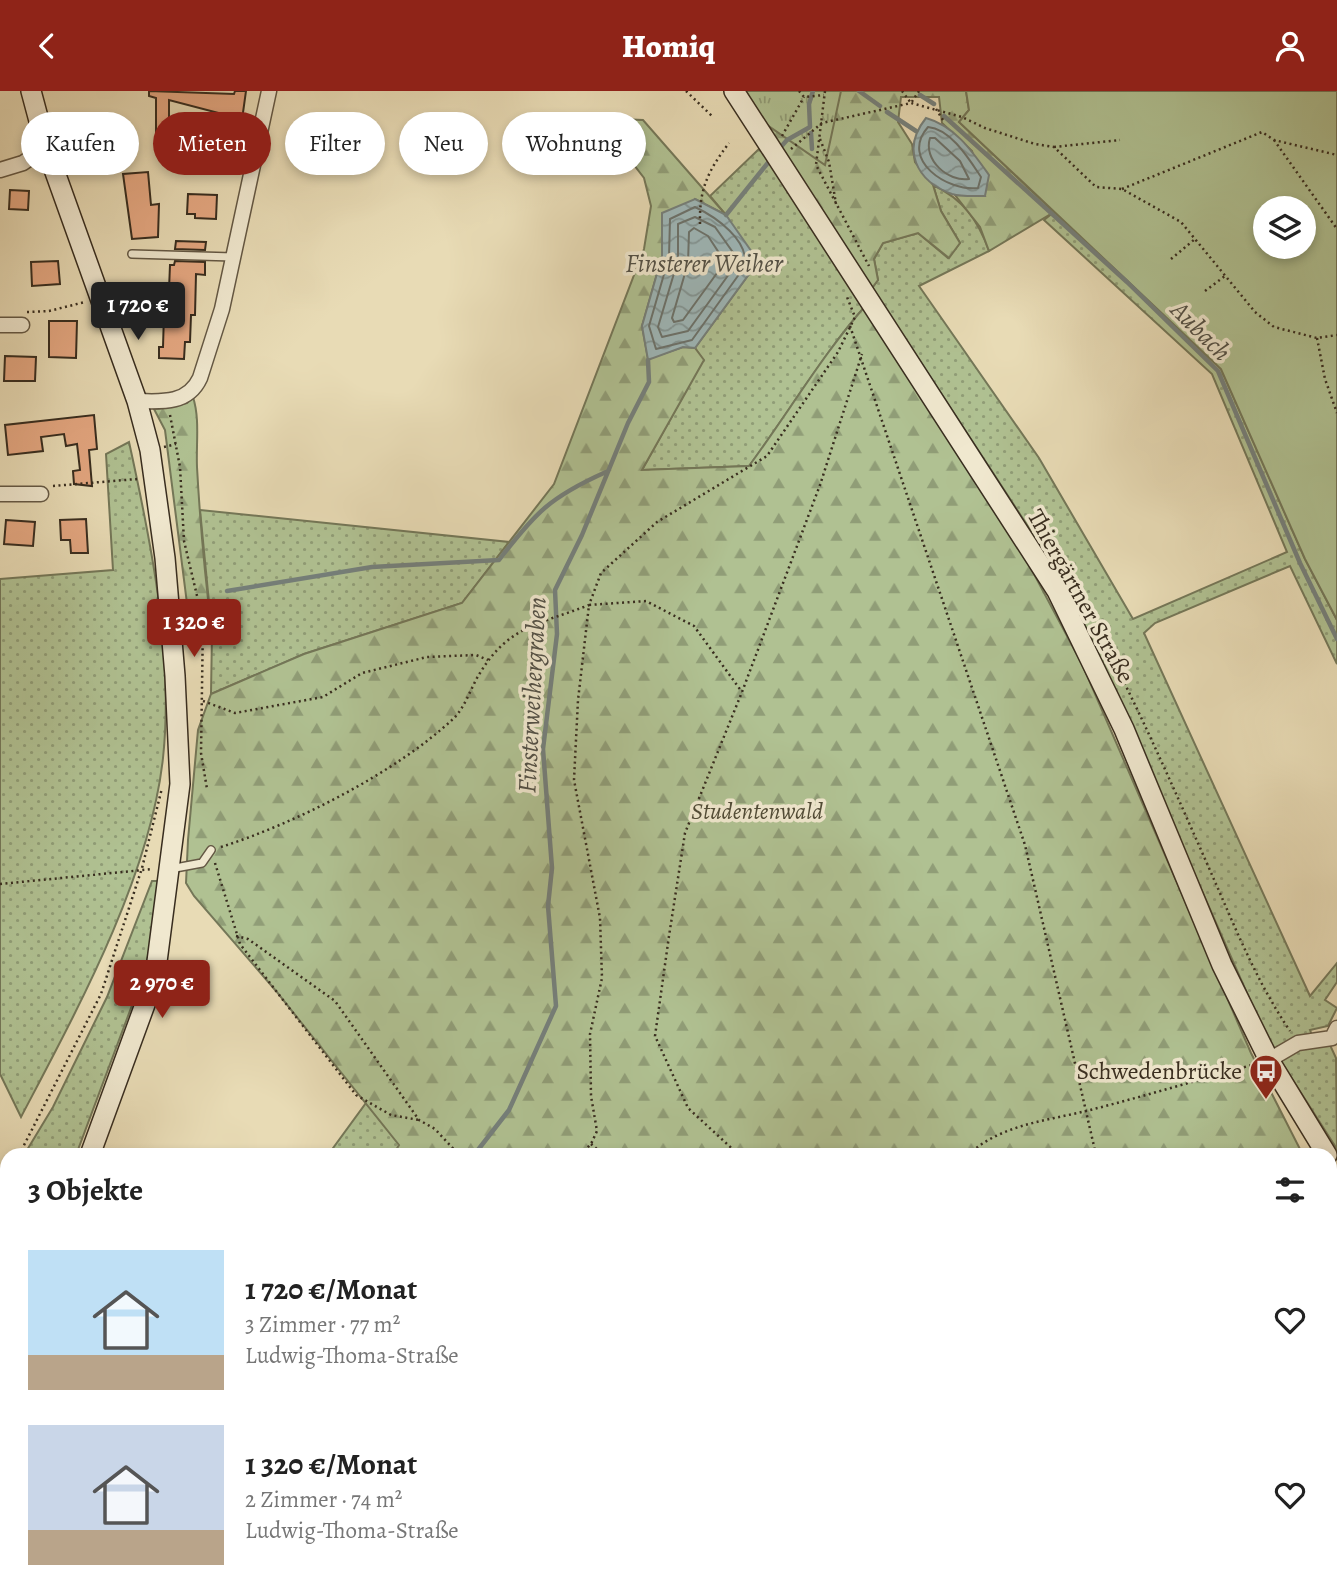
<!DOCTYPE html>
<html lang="de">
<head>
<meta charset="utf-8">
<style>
  body { margin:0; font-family:Alegreya,serif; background:#f6f6f6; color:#222; height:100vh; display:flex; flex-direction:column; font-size:26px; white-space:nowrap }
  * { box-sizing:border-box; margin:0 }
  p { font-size:23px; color:#767676 }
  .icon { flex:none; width:38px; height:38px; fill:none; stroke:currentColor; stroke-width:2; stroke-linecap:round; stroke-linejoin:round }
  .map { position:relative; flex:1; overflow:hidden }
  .sheet { position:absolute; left:0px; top:1057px; width:1337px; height:448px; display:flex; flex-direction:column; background:#fff; border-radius:21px 21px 0 0; box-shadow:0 4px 10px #0003 }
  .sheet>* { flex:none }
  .top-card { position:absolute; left:21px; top:21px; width:700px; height:63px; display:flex; gap:14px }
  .fabs { position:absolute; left:1253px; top:105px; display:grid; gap:14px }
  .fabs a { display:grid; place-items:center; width:63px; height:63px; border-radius:50%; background:#fff; box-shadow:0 4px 10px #0003; font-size:35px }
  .price { position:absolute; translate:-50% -60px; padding:0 16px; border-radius:7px; background:#8f2418; color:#fff; font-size:23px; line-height:46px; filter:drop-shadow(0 2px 4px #0008) }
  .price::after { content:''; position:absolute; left:50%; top:42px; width:21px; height:16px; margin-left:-10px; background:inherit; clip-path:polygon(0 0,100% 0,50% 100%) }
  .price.current { background:#222; color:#fff }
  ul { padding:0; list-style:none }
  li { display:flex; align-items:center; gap:21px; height:175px; padding:0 28px }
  li span { display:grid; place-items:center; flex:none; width:196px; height:140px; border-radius:0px; color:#555 }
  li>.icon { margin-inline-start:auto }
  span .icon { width:84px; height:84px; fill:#fffc; stroke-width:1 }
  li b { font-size:30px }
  h2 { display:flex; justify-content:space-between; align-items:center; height:84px; padding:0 28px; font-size:30px }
  .tag { padding:0 24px; border-radius:32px; background:#fff; box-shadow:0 4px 10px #0003; font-size:24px; line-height:63px }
  .tag.current { background:#8f2418; color:#fff }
  header { display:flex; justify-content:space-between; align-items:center; height:91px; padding:0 28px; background:#8f2418; color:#fff; font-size:32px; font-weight:800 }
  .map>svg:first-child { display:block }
  .grass { fill:url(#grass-dots); stroke:#747758; stroke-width:2 }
  .forest { fill:url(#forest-firs); stroke:#747758; stroke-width:2 }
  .park { fill:url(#park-tufts); stroke:#747758; stroke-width:2 }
  .garden { fill:#b0c192; stroke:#747758; stroke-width:2; fill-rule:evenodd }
  .water { fill:url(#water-waves); stroke:#75807c; stroke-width:2 }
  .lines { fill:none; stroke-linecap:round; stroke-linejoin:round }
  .shore { stroke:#6b726c; stroke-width:2 }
  .stream { stroke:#75807c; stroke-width:4.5 }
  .building { fill:#e4a781; stroke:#382d1f; stroke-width:2 }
  .lane-casing { stroke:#645844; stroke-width:10 }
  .street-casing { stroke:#645844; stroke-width:17 }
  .secondary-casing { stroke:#382d1f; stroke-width:22 }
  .path { stroke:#382d1f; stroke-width:2.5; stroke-dasharray:2 3.5; stroke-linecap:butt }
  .lane { stroke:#f0e8cf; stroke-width:7 }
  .street { stroke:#f0e8cf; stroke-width:14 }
  .secondary { stroke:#f0e8cf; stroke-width:19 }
  .labels { text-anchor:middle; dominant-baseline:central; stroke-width:7; stroke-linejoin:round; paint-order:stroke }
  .street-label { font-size:24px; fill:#382d1f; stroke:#f0e8cf }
  .park-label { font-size:24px; font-style:italic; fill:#504b36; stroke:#f0e8cf }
  .poi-label { font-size:24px; fill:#382d1f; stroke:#f0e8cf; text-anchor:end }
  .water-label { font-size:26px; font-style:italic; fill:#525046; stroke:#f0e8cf }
</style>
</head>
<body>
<header><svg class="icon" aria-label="back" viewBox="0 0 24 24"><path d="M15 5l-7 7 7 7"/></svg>Homiq<svg class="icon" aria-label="person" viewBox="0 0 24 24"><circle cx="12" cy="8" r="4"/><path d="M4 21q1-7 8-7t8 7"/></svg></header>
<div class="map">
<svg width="1337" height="1505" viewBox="0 0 1337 1505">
  <defs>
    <pattern id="grass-dots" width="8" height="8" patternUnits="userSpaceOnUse" patternTransform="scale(1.75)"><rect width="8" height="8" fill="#b0c192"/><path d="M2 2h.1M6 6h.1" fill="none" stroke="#909d77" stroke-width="1.8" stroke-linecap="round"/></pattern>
    <pattern id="forest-firs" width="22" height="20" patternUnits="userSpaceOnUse" patternTransform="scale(1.75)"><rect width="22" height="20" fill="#b0c192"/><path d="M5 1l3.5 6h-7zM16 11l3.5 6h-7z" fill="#909d77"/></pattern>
    <pattern id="park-tufts" width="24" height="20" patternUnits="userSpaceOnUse" patternTransform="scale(1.75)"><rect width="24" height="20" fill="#b0c192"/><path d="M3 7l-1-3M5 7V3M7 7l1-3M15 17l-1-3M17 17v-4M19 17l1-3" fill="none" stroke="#909d77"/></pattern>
    <pattern id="water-waves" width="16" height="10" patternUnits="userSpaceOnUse" patternTransform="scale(1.75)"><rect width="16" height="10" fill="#9eb8ba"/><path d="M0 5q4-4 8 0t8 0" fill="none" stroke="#829697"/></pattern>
  </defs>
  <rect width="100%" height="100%" fill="#e8dbb5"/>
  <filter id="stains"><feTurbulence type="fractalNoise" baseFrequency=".00286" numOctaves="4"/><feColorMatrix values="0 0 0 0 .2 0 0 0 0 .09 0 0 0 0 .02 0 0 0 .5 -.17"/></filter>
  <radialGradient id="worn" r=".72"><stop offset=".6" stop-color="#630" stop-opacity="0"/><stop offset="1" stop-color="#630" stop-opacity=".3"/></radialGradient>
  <path class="grass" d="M 761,56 L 868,212 C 824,261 789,321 749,375 L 642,379 L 703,269 L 695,257 L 752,179 L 726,124 L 710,105 Z
    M 933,94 C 963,108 978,129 989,160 L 919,195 L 1039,367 L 1133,528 L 1287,461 L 1212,283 L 1044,129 L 1054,121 L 1221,278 L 1305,468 L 1337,529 L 1337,573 L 1290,475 L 1155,532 L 1144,542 L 1310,905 L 1337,872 L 1337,891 L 1325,909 L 1337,917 L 1328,935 L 1310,939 L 1315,952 L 1330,954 L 1336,967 L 1337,1058 L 1269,952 L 1098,564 L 1029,437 L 872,197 L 878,189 L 874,168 L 883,152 L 918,142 L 948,167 L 960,152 L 941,120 Z
    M 129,351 C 151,451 174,563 163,667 C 150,787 76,921 21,1026 L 0,983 L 0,488 L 113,479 L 106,363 Z
    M 200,419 L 509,451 L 462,512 L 304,563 L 211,603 L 212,542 Z
    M 152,790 L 160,790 L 166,794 L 143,885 L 76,1064 L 24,1064 L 53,1016 L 107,906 Z
    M 366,1012 L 400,1054 L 393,1064 L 328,1064 Z
    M 7,1162 L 7,1212 L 0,1219 L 0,1173 Z
    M 79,1498 L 148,1498 L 144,1505 L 77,1505 Z"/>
  <path class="forest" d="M 741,0 L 966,0 L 969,19 L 959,31 L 1054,121 L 989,160 L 980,136 L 955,104 L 985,105 L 972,60 L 942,32 L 939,6 L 901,6 L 898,31 L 912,53 L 915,71 L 933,94 L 941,120 L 960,152 L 949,167 L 918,142 L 883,152 L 874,168 L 878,189 L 872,197 Z
    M 619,28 L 643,29 L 726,124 L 695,108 L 663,162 L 642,235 L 648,268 L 683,256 L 695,257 L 704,269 L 642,379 L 749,375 C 789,321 824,261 868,212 L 1011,440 L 1082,573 L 1251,962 L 1303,1064 L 393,1064 L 399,1054 L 276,900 L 194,805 L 186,792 L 188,749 L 198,639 L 211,603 L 304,563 L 462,512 L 554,393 L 644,158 L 651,115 L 644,87 L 607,39 Z
    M 193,306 C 200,328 196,352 197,376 C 200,431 205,486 212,542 L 192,552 L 165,339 L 154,318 L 187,312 Z
    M 1330,1108 L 1337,1120 L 1337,1505 L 606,1505 L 612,1498 L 1330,1498 Z
    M 148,1498 L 333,1498 L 331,1505 L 144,1505 Z
    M 402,1498 L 540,1498 L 588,1505 L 399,1505 Z"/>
  <path class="park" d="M 741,0 L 841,0 L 825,74 L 757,27 Z"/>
  <path class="garden" d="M 966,0 L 1337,0 L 1337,529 L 1305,468 L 1221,278 L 959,31 L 969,19 ZM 1265,117 L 1304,117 L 1304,156 L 1265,156 Z"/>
  <path class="water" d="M 926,27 C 955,35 972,60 989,84 L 985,105 C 975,105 962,106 952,103 C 916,90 901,58 926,27 Z
    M 695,108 L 726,124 L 754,164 L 752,179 L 695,257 L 683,256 L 648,269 L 642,235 L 662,165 L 662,122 Z
    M 333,1498 L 402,1498 L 399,1505 L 331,1505 Z
    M 540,1498 L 612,1498 L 606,1505 Z"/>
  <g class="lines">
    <path class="shore" d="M 928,36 C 951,38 969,68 981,86 L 978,97 C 948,101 899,69 928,36 Z
      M 930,47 L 935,47 L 960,70 L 969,88 C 948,91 923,69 930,47 Z
      M 695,116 C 716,126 749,149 745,175 L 692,249 L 656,258 L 649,235 L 669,166 L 670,128 Z
      M 695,126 L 715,136 L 737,167 L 737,172 L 688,240 L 662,246 L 658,236 L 678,169 L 678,133 Z
      M 694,137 L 708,145 L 725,171 L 683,229 L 674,231 L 672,227 L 688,172 L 689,141 Z"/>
    <path class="stream" d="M 859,0 L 880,15
      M 920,4 L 934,13
      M 887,21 L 916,40
      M 944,25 L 1127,191 L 1218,280 L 1300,472 L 1337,548
      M 811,42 L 812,58
      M 779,58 L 787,49 L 810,36 L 809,13 L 813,0
      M 726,124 L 771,68
      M 227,500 L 372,476 L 499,469 C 535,422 550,406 606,381
      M 474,1064 L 509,1019 L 556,915 L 548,815 L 552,777 L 543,658 L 557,543 L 555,499 L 582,444 L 628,332 L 649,291 L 648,269
      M 172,1505 L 178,1498"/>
  </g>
  <path class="building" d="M 149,0 L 234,3 L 235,0 L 246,0 L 241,36 L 228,34 L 230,25 L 169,9 L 169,53 L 156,52 L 156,7 L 149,5 Z
    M 80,23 L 123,29 L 120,51 L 77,46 Z
    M 190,51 L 231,53 L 230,75 L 189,73 Z
    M 148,81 L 151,114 L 159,113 L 158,146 L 132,148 L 123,83 Z
    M 10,99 L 29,100 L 28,119 L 9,118 Z
    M 188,103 L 217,104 L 216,128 L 195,127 L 195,123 L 187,123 Z
    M 176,150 L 206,151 L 205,159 L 175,158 Z
    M 58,170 L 60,193 L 32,195 L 31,171 Z
    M 175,170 L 205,171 L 205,184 L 196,183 L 195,224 L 191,224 L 190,251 L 185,251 L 184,268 L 159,267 L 159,256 L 163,256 L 164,223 L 168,223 L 170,174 L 174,174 Z
    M 49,230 L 77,230 L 76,267 L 49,266 Z
    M 5,265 L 36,266 L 35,290 L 4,290 Z
    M 94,324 L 97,358 L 89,359 L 92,395 L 74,393 L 73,380 L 80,379 L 77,353 L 66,355 L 64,343 L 41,346 L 43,360 L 8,364 L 5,334 Z
    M 86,428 L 88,462 L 71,462 L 70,449 L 61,449 L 60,429 Z
    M 6,429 L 35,431 L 33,455 L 4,453 Z"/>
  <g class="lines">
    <defs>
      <path id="lane" d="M 177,34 L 257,53
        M 132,163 L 233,166
        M 170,778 L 202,772 L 211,759"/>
      <path id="street" d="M 0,79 L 23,72 L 46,56
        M 0,234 L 22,234
        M 137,310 C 162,311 188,313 200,287 L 222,218 L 269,0
        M 0,403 L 41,403
        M 1269,969 L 1298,952 L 1332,947 L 1337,937"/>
      <path id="secondary" d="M 31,0 L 46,56 L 137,310 L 150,359 L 165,467 L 175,585 L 180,693 L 155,886 L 90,1064
        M 734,0 L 1057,500 L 1124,638 L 1222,874 L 1269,969 L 1327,1064
        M 0,1284 L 7,1264"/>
    </defs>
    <use href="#lane" class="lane-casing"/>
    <use href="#street" class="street-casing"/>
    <use href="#secondary" class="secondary-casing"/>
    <path class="path" d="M 686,0 L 713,26
      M 799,0 L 804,6 L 824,4
      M 825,0 L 816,74 L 869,175
      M 902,0 L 911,12 L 919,0
      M 936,18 L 943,29
      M 782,45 L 804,6
      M 820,48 L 829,71 L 836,113
      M 1274,49 L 1337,138
      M 1054,56 L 1120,49
      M 791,58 L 822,32 L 911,12 L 962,26 L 985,37 L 1035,53 L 1054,56 L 1096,96 L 1122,98 L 1181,131 L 1255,221 L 1274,236 L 1317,247 L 1337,244
      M 1122,98 L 1262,41 L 1274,49 L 1337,64
      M 700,133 C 699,98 708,80 729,52
      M 1171,168 L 1195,148
      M 1205,200 L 1225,185
      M 27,221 L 49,220 L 85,211
      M 850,235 L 1025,754 L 1096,1064
      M 1317,247 L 1325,288 L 1337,322
      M 170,324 L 180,376 L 184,450 L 203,530 L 201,662 L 207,698
      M 164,356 L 176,353
      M 53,395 L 137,388
      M 1081,509 C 1128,593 1166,680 1205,768 C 1231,826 1254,887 1290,940
      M 203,610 L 235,622 L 323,606 L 362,582 L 427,566 L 476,564 L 488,569
      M 221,756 C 296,732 395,682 453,628 C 465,617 471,596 480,582 C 509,534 541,533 589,514 L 601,482 L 657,431 L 767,365 L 838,261 L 855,226 L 847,206
      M 215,772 L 240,853 L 356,1004 L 391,1024 L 419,1029
      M 0,793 L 153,778
      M 236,845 L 248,848 L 335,910 L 419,1029 L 435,1038 L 459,1064
      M 591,1053 L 604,1064
      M 19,1064 L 101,903 L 142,777 L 162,697
      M 580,1064 L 591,1053 L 597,1040 L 591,1005 L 590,943 L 602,887 L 600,827 L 574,689 L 578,609 L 589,514 L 646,510 L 694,535 L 742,601
      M 739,1064 L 688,1017 L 655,945 L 669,845 L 685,742 L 742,601 L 820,394 L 862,263
      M 968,1064 C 1000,1034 1045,1030 1086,1020 C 1142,1006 1197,989 1252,974
      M 0,1169 L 7,1153
      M 1330,1203 L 1337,1169
      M 1330,1375 L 1337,1376
      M 713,1498 L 713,1505
      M 231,1505 L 235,1498
      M 315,1505 L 318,1498
      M 944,1505 L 945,1498
      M 1231,1505 L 1235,1498"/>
    <use href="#lane" class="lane"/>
    <use href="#street" class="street"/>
    <use href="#secondary" class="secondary"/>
  </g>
  <defs>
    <symbol id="bus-pin" viewBox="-11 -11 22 30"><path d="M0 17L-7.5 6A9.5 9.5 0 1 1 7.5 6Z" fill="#8f2418" stroke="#f0e8cf"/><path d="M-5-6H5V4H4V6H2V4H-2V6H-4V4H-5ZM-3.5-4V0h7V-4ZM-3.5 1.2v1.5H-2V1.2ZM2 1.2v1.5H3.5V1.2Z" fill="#fff"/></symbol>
  </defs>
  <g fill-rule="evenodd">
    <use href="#bus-pin" x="1247" y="961" width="38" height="52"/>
  </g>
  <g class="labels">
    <g class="street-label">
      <text transform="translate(1081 505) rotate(61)">Thiergärtner Straße</text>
    </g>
    <g class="park-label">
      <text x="757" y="720">Studentenwald</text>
    </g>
    <g class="poi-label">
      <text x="1242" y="980">Schwedenbrücke</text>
    </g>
    <g class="water-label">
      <text x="704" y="172">Finsterer Weiher</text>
      <text transform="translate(1201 240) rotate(45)">Aubach</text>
      <text transform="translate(532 604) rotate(-87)">Finsterweihergraben</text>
    </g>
  </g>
  <rect width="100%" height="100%" filter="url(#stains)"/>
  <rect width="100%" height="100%" fill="url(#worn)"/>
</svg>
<div class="fabs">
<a><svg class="icon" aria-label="layers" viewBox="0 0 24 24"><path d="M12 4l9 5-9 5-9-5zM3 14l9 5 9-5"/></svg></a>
</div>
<b class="price current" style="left:138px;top:251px">1 720 €</b>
<b class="price" style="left:194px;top:568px">1 320 €</b>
<b class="price" style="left:162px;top:929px">2 970 €</b>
<div class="top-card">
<a class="tag">Kaufen</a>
<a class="tag current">Mieten</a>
<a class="tag">Filter</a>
<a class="tag">Neu</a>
<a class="tag">Wohnung</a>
</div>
<section class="sheet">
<h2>3 Objekte<svg class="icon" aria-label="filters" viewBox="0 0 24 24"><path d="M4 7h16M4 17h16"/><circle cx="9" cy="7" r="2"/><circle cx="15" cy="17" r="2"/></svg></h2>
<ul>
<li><span style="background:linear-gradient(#bfe0f5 75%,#b9a48a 0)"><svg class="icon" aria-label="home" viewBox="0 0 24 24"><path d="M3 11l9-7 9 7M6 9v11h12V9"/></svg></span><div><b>1 720 €/Monat</b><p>3 Zimmer · 77 m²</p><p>Ludwig-Thoma-Straße</p></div><svg class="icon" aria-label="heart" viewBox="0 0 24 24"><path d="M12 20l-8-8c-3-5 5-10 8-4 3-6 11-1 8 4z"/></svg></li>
<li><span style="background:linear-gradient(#c9d6e8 75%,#b9a48a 0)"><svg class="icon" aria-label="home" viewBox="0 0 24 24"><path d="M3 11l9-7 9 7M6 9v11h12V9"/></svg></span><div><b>1 320 €/Monat</b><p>2 Zimmer · 74 m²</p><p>Ludwig-Thoma-Straße</p></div><svg class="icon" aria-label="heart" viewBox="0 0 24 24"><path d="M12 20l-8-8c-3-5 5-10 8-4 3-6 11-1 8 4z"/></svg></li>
</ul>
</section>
</div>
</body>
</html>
